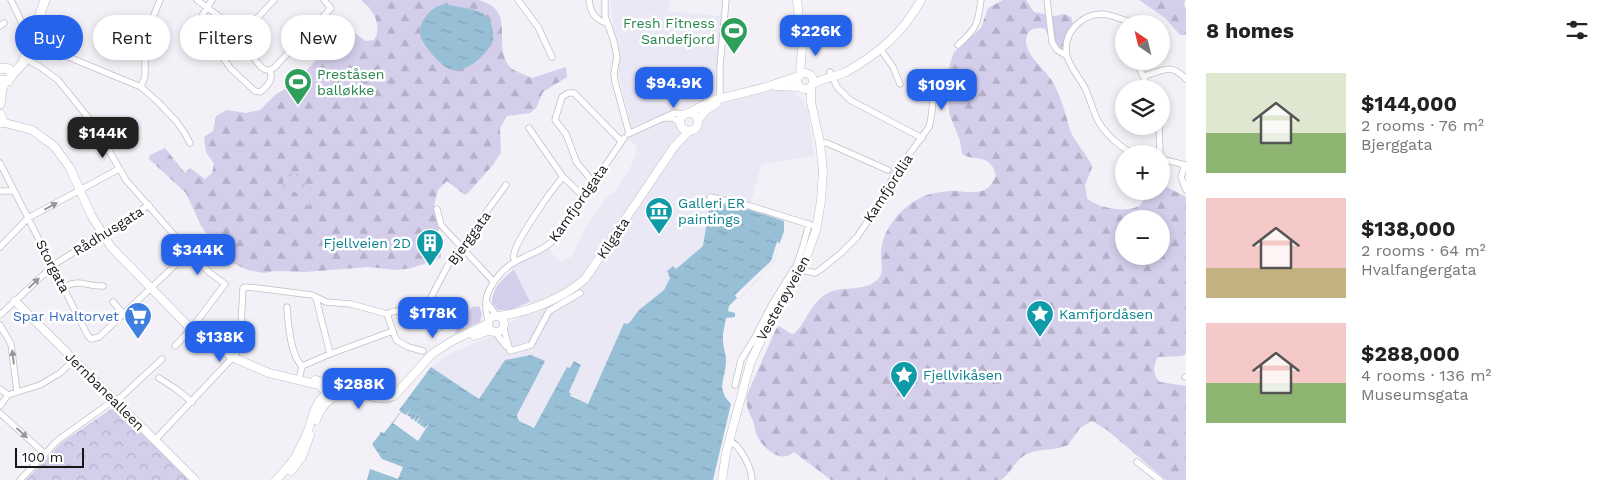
<!DOCTYPE html>
<html lang="en">
<head>
<meta charset="utf-8">
<style>
  body { margin:0; font-family:"Work Sans",sans-serif; background:#f6f6f6; color:#222; height:100vh; display:flex; flex-direction:column; font-size:19px; white-space:nowrap }
  * { box-sizing:border-box; margin:0 }
  p { font-size:16px; color:#767676 }
  .icon { flex:none; width:28px; height:28px; fill:none; stroke:currentColor; stroke-width:2; stroke-linecap:round; stroke-linejoin:round }
  .map { position:relative; flex:1; overflow:hidden }
  .drawer { display:flex; flex-direction:column; background:#fff; width:425px }
  .drawer>* { flex:none }
  .top-card { position:absolute; left:15px; top:15px; width:475px; height:45px; display:flex; gap:10px }
  .needle { width:32px; rotate:325deg }
  .controls { position:absolute; left:1115px; top:15px; display:grid; gap:10px }
  .controls a { display:grid; place-items:center; width:55px; height:55px; border-radius:50%; background:#fff; box-shadow:0 2px 8px #0003; font-size:25px }
  .scale { position:absolute; left:15px; bottom:12px; width:69px; box-sizing:border-box; padding-left:5px; border:2px solid #171719; border-top:0; font-size:14px; line-height:18px; white-space:nowrap; color:#171719; -webkit-text-stroke:4px #fff; paint-order:stroke }
  .price { position:absolute; translate:-50% -42px; padding:0 11px; border-radius:10px; background:#2563eb; color:#fff; font-size:16px; line-height:32px; filter:drop-shadow(0 1px 2px #0008) }
  .price::after { content:''; position:absolute; left:50%; top:30px; width:15px; height:11px; margin-left:-8px; background:inherit; clip-path:polygon(0 0,100% 0,50% 100%) }
  .price.current { background:#222; color:#fff }
  ul { padding:0; list-style:none }
  li { display:flex; align-items:center; gap:15px; height:125px; padding:0 20px }
  li span { display:grid; place-items:center; flex:none; width:140px; height:100px; border-radius:0px; color:#555 }
  li>.icon { margin-inline-start:auto }
  span .icon { width:60px; height:60px; fill:#fffc; stroke-width:1 }
  li b { font-size:21px }
  h2 { display:flex; justify-content:space-between; align-items:center; height:60px; padding:0 20px; font-size:21px }
  .chip { padding:0 18px; border-radius:22px; background:#fff; box-shadow:0 2px 8px #0003; font-size:18px; line-height:45px }
  .chip.current { background:#2563eb; color:#fff }
  main { display:flex; flex:1; min-height:0 }
  .map>svg:first-child { display:block }
  .built { fill:#ebe8f6 }
  .grass { fill:#d4ceeb }
  .forest { fill:url(#forest-firs); fill-rule:evenodd }
  .park { fill:url(#park-crowns) }
  .water { fill:url(#water-ripples) }
  .pier { fill:#f3f1f7 }
  .lines { fill:none; stroke-linecap:round; stroke-linejoin:round }
  .street-casing { stroke:#c0bfc5; stroke-width:7 }
  .secondary-casing { stroke:#c0bfc5; stroke-width:9 }
  .primary-casing { stroke:#c0bfc5; stroke-width:10 }
  .street { stroke:#fff; stroke-width:5.5 }
  .secondary { stroke:#fff; stroke-width:8 }
  .primary { stroke:#fff; stroke-width:9 }
  .oneway { fill:#979798 }
  .labels { text-anchor:middle; dominant-baseline:central; stroke-width:5; stroke-linejoin:round; paint-order:stroke }
  .leisure-label { font-size:14px; fill:#27864d; stroke:#fff; text-anchor:end }
  .street-label { font-size:14px; fill:#171719; stroke:#fff }
  .culture-label { font-size:14px; fill:#0d838f; stroke:#fff; text-anchor:start }
  .shop-label { font-size:14px; fill:#366cbe; stroke:#fff; text-anchor:end }
</style>
</head>
<body>
<main>
<div class="map">
<svg width="1186" height="480" viewBox="0 0 1186 480">
  <defs>
    <pattern id="forest-firs" width="22" height="20" patternUnits="userSpaceOnUse" patternTransform="scale(1.25)"><rect width="22" height="20" fill="#d4ceeb"/><path d="M5 1l3.5 6h-7zM16 11l3.5 6h-7z" fill="#b5b0c9"/></pattern>
    <pattern id="park-crowns" width="20" height="18" patternUnits="userSpaceOnUse" patternTransform="scale(1.25)"><rect width="20" height="18" fill="#d4ceeb"/><path d="M2 6a3 3 0 1 1 6 0M12 15a3 3 0 1 1 6 0" fill="none" stroke="#b5b0c9"/></pattern>
    <pattern id="water-ripples" width="26" height="14" patternUnits="userSpaceOnUse" patternTransform="scale(1.25)"><rect width="26" height="14" fill="#97bfd6"/><path d="M2 4q2-2 4 0t4 0M15 11q2-2 4 0t4 0" fill="none" stroke="#81a3b7"/></pattern>
  </defs>
  <rect width="100%" height="100%" fill="#f3f1f7"/>
  <path class="built" d="M 610,0 L 670,0 L 668,11 L 722,16 L 714,96 L 631,127 L 620,80 Z
    M 787,88 L 802,99 L 808,109 L 814,156 L 761,165 L 749,210 L 711,202 L 703,246 L 675,269 L 664,290 L 660,294 L 639,310 L 631,322 L 627,324 L 624,323 L 588,404 L 570,396 L 569,393 L 581,365 L 534,428 L 519,421 L 517,416 L 544,361 L 505,360 L 479,399 L 431,367 L 449,354 L 505,330 L 512,321 L 533,311 L 511,260 L 545,245 L 561,263 L 568,257 L 571,258 L 584,230 L 608,196 L 614,193 L 632,164 L 637,151 L 636,145 L 628,140 L 630,134 L 660,121 L 670,119 L 677,123 L 678,127 L 687,134 L 698,134 L 702,126 L 700,122 L 711,108 L 746,94 Z"/>
  <path class="grass" d="M 514,269 L 530,302 L 510,310 L 498,310 L 492,303 C 491,289 504,278 514,269 Z
    M 479,306 L 482,314 L 480,322 L 454,334 L 460,324 L 465,328 L 467,326 L 462,320 L 472,307 Z"/>
  <path class="forest" d="M 361,0 L 478,0 C 519,10 490,46 511,68 C 516,72 526,75 532,78 L 566,67 L 567,77 L 543,92 L 536,108 L 530,113 L 507,116 L 500,128 L 501,152 L 493,165 L 468,193 L 465,195 L 447,181 L 438,190 L 434,206 L 441,224 L 438,232 L 441,242 L 441,258 L 412,268 L 396,270 L 368,267 L 305,272 L 275,271 L 264,273 L 248,270 L 232,263 L 215,245 L 201,226 L 186,193 L 149,159 L 150,155 L 165,148 L 185,173 L 190,168 L 205,179 L 212,173 L 214,164 L 206,152 L 204,137 L 213,131 L 216,116 L 227,110 L 246,113 L 260,110 L 275,95 L 295,83 L 326,49 L 337,42 L 336,29 L 338,25 L 347,28 L 366,41 L 374,40 C 383,26 373,9 361,0 Z
    M 1003,0 L 1026,0 L 1034,12 L 1055,16 L 1064,14 L 1071,17 C 1077,29 1064,38 1064,50 L 1060,53 L 1051,41 L 1045,29 C 1035,26 1026,30 1026,41 C 1026,54 1040,65 1047,74 C 1058,87 1064,108 1068,123 C 1071,139 1084,150 1091,164 L 1092,168 L 1085,185 L 1087,198 C 1096,208 1129,214 1140,205 C 1144,201 1145,195 1149,191 L 1161,191 L 1161,184 L 1186,197 L 1186,354 L 1182,356 L 1158,357 C 1153,365 1152,375 1160,382 L 1186,386 L 1186,480 L 1166,480 L 1107,430 L 1092,421 L 1080,428 L 1068,445 C 1056,451 1042,448 1029,453 C 1014,459 1013,472 1001,480 L 831,480 L 794,452 C 781,464 764,449 757,436 C 755,431 755,426 753,421 C 749,412 745,406 747,395 L 776,329 L 779,326 L 790,333 L 794,334 C 807,321 811,302 828,293 C 843,285 866,293 879,278 C 884,271 881,263 881,255 C 881,231 899,209 920,198 C 930,193 943,191 954,191 C 972,192 987,197 996,176 C 991,152 973,162 962,154 L 960,141 L 949,113 L 947,73 L 954,52 L 981,28 L 988,8 ZM 1124,219 L 1161,219 L 1161,256 L 1124,256 Z
    M 1139,0 L 1185,0 L 1184,5 L 1186,10 L 1186,35 L 1180,35 L 1165,18 Z"/>
  <path class="park" d="M 285,173 L 304,174 L 306,190 L 310,206 L 304,204 C 297,195 295,186 282,189 Z
    M 114,407 L 159,450 L 199,480 L 26,480 L 61,443 Z"/>
  <path class="water" d="M 445,4 C 456,7 471,8 482,13 C 491,17 496,34 492,43 C 488,51 478,61 471,65 C 464,69 456,72 449,69 C 440,65 421,43 420,34 C 419,20 432,6 445,4 Z
    M 710,202 L 744,208 L 784,221 L 784,231 L 773,263 L 739,299 L 737,298 L 729,306 L 728,311 L 735,313 L 735,317 L 726,318 C 725,325 722,335 723,341 C 723,347 726,354 726,360 C 726,380 715,387 731,404 L 713,480 L 367,480 L 370,469 L 398,479 L 403,467 L 382,459 L 372,444 L 380,434 L 380,432 L 384,433 L 401,411 L 399,410 L 431,367 L 479,399 L 505,360 L 531,355 L 545,361 L 517,415 L 519,421 L 534,428 L 567,367 L 570,368 L 574,361 L 581,365 L 569,392 L 571,394 L 570,396 L 588,404 L 624,323 L 627,324 L 630,322 L 639,310 L 664,290 L 670,278 L 667,271 L 673,266 L 676,269 L 703,246 Z"/>
  <path class="pier" d="M 777,242 L 780,243 L 773,263 L 739,299 L 737,298 L 735,295 L 771,261 Z
    M 411,408 L 407,415 L 410,417 L 414,410 L 410,418 L 413,420 L 418,413 L 414,420 L 416,422 L 421,415 L 417,423 L 420,424 L 424,418 L 420,425 L 425,428 L 430,422 L 418,441 L 393,423 L 401,412 L 406,415 Z"/>
  <g class="lines">
    <defs>
      <path id="street" d="M 11,0 L 23,25 L 24,30 L 22,42 L 30,48
        M 197,0 L 220,17 L 261,67 C 266,71 269,71 274,68 L 331,8 L 324,0
        M 212,0 L 203,14 L 200,33 L 216,48 L 231,69 L 255,91 L 260,92 C 267,87 274,80 270,71
        M 518,0 L 538,27 L 552,57
        M 589,0 C 590,11 595,20 607,23
        M 605,0 L 605,16 L 614,42 L 617,57 L 614,73 L 615,82 L 629,133
        M 1047,0 L 1052,42 L 1057,50 L 1067,56
        M 1130,24 L 1128,21 C 1119,19 1110,14 1101,14 C 1080,15 1062,34 1067,56 C 1070,68 1081,79 1086,90 C 1090,100 1093,110 1097,119 C 1104,133 1120,147 1133,154
        M 0,26 L 4,23
        M 33,38 L 66,56 L 141,87 L 158,102 L 176,121 L 184,132 L 190,143
        M 238,39 L 274,0
        M 958,45 C 977,28 978,24 981,0
        M 881,50 L 893,67 L 900,84
        M 24,58 L 40,67 L 58,80 L 94,125 L 126,180 L 189,252 L 210,273 L 225,284 L 191,329 L 175,346
        M 1136,61 L 1149,89
        M 830,72 L 837,87 L 850,100 L 922,138
        M 1144,76 C 1163,71 1170,62 1186,79
        M 141,87 L 145,76 L 145,37 L 160,0
        M 720,98 L 720,66 L 726,0
        M 664,118 L 673,118 L 680,123
        M 1159,126 L 1160,154
        M 529,128 L 563,177 L 584,197
        M 628,134 L 674,113 L 686,114
        M 820,143 L 827,143 L 888,170
        M 1161,159 L 1186,165
        M 0,163 L 88,336 L 91,339 L 99,337 L 189,252
        M 1185,165 L 1181,177 L 1186,190
        M 594,183 L 577,163 L 566,134 L 555,120 L 562,97 L 568,93 L 574,93 L 621,141
        M 0,191 L 13,191
        M 710,197 L 750,206 L 811,225
        M 437,209 L 441,225 L 494,282
        M 0,247 L 28,218 L 119,169
        M 515,262 C 514,258 513,258 514,254 C 516,240 553,188 563,177
        M 802,270 L 815,273 L 820,270 L 840,254 L 857,237 L 872,215 L 895,174 L 929,127 C 934,111 932,92 936,75
        M 64,287 C 81,278 86,287 103,286
        M 316,298 L 330,354
        M 113,302 L 123,313
        M 487,303 L 497,316
        M 287,307 C 288,322 290,355 302,366
        M 387,314 L 393,331
        M 0,315 L 55,264 L 149,205
        M 413,315 L 420,323 L 437,329 L 442,325 L 455,310
        M 488,321 C 487,315 485,308 486,301 C 487,287 503,268 515,262 C 529,254 543,251 555,239 L 624,138
        M 0,325 L 11,344 L 17,392
        M 503,326 L 510,351
        M 495,332 L 506,346
        M 510,351 L 531,345 L 549,311 L 580,293
        M 1185,377 L 1186,377
        M 159,378 L 176,389 L 192,402
        M 299,380 L 302,366 L 330,354 L 393,331 L 396,340 L 408,347 L 423,351
        M 735,385 L 741,360 L 754,339 L 772,304 L 797,264 L 803,246 L 809,224
        M 0,389 L 8,395
        M 0,406 L 8,395 L 40,385 L 60,373 L 74,360
        M 0,413 L 44,453
        M 154,441 L 236,354 L 240,344 L 243,288 L 245,287 L 257,288 L 312,295 L 326,302 L 351,304 L 387,314 C 398,308 402,312 413,315 L 420,312 L 427,305 L 448,265 L 506,185
        M 729,441 C 740,444 752,469 752,480
        M 1137,462 L 1160,480
        M 20,480 L 58,440 L 114,400 L 120,398 L 162,359"/>
      <path id="secondary" d="M 797,0 L 802,47 L 800,75
        M797 81a8 8 0 1 1 16 0a8 8 0 1 1-16 0Z
        M 813,84 C 823,78 835,77 846,72 C 878,54 903,33 921,0
        M 776,86 L 800,87
        M 689,113 L 711,101 L 766,87 L 799,76
        M680 122a9 9 0 1 1 18 0a9 9 0 1 1-18 0Z
        M 698,120 L 706,110 L 716,104
        M 1,122 L 32,130 L 54,146 L 70,168 L 91,215 L 111,247 L 191,329 L 234,358 L 269,373 L 319,385 L 332,398
        M 15,301 L 195,480
        M488 324a8 8 0 1 1 16 0a8 8 0 1 1-16 0Z
        M 499,316 C 529,312 562,299 585,279 L 674,147 L 689,131
        M 474,336 L 491,330
        M 315,380 L 345,387
        M 316,420 C 322,404 333,392 352,396
        M 291,471 L 302,457 L 310,435
        M 276,480 C 284,472 290,465 296,456 C 301,447 305,437 309,428 C 314,412 317,393 337,390 C 356,387 375,404 394,396 L 432,354 L 452,341 L 487,324
        M 722,480 L 726,453 L 750,364 L 771,317 L 802,270 L 816,230 L 821,201 L 823,171 L 820,143 L 811,102 L 811,86"/>
      <path id="primary" d="M 0,69 L 4,68 L 9,69 L 12,75 L 8,81 L 0,80
        M 12,75 L 23,63 L 45,0
        M 0,104 L 2,89 L 5,82
        M 0,114 L 2,119 L 0,123"/>
    </defs>
    <use href="#street" class="street-casing"/>
    <use href="#secondary" class="secondary-casing"/>
    <use href="#primary" class="primary-casing"/>
    <use href="#street" class="street"/>
    <use href="#secondary" class="secondary"/>
    <use href="#primary" class="primary"/>
  </g>
  <defs><path id="oneway-solid" d="M-6-.8H1V-3.2L6.5 0L1 3.2V.8H-6Z" transform="scale(1.25)"/></defs>
  <g class="oneway">
    <use href="#oneway-solid" transform="translate(51 206) rotate(-28)"/>
    <use href="#oneway-solid" transform="translate(34 283) rotate(-43)"/>
    <use href="#oneway-solid" transform="translate(13 357) rotate(-97)"/>
    <use href="#oneway-solid" transform="translate(22 433) rotate(43)"/>
  </g>
  <defs>
    <symbol id="stadium-pin" viewBox="-11 -11 22 30"><path d="M0 17L-7.5 6A9.5 9.5 0 1 1 7.5 6Z" fill="#2e9e5b" stroke="#fff"/><path d="M0-5a6.5 5 0 1 0 0 10a6.5 5 0 1 0 0-10ZM-3.5-1.8h7v3.6h-7Z" fill="#fff"/></symbol>
    <symbol id="museum-pin" viewBox="-11 -11 22 30"><path d="M0 17L-7.5 6A9.5 9.5 0 1 1 7.5 6Z" fill="#0f9aa8" stroke="#fff"/><path d="M0-6L6-3V-2H-6V-3ZM-5-1h2V3h-2ZM-1-1h2V3h-2ZM3-1h2V3H3ZM-6 4H6V6H-6Z" fill="#fff"/></symbol>
    <symbol id="building-pin" viewBox="-11 -11 22 30"><path d="M0 17L-7.5 6A9.5 9.5 0 1 1 7.5 6Z" fill="#0f9aa8" stroke="#fff"/><path d="M-4-6H4V6H1V3H-1V6H-4ZM-2.5-4.3h1.7v1.8h-1.7ZM.8-4.3h1.7v1.8H.8ZM-2.5-1h1.7V.8h-1.7ZM.8-1h1.7V.8H.8Z" fill="#fff"/></symbol>
    <symbol id="sight-pin" viewBox="-11 -11 22 30"><path d="M0 17L-7.5 6A9.5 9.5 0 1 1 7.5 6Z" fill="#0f9aa8" stroke="#fff"/><path d="M0-6L1.8-2.2L6-1.7L2.9 1.2L3.7 5.4L0 3.3L-3.7 5.4L-2.9 1.2L-6-1.7L-1.8-2.2Z" fill="#fff"/></symbol>
    <symbol id="supermarket-pin" viewBox="-11 -11 22 30"><path d="M0 17L-7.5 6A9.5 9.5 0 1 1 7.5 6Z" fill="#3f7fe0" stroke="#fff"/><path d="M-6-5.5h2.5l.6 2H6L4.5 2H-2.5L-4.4-4H-6ZM-1.5 3.2a1.3 1.3 0 1 0 .1 0ZM3 3.2a1.3 1.3 0 1 0 .1 0Z" fill="#fff"/></symbol>
  </defs>
  <g fill-rule="evenodd">
    <use href="#stadium-pin" x="718" y="15" width="32" height="43"/>
    <use href="#stadium-pin" x="282" y="66" width="32" height="43"/>
    <use href="#museum-pin" x="643" y="195" width="32" height="43"/>
    <use href="#building-pin" x="414" y="227" width="32" height="43"/>
    <use href="#sight-pin" x="1024" y="298" width="32" height="43"/>
    <use href="#supermarket-pin" x="122" y="300" width="32" height="43"/>
    <use href="#sight-pin" x="888" y="359" width="32" height="43"/>
  </g>
  <g class="labels">
    <g class="leisure-label">
      <text x="715" y="23">Fresh Fitness<tspan x="715" dy="16">Sandefjord</tspan></text>
      <text x="317" y="74" text-anchor="start">Preståsen<tspan x="317" dy="16">balløkke</tspan></text>
    </g>
    <g class="street-label">
      <text transform="translate(888 188) rotate(-57)">Kamfjordlia</text>
      <text transform="translate(578 203) rotate(-55)">Kamfjordgata</text>
      <text transform="translate(108 231) rotate(-32)">Rådhusgata</text>
      <text transform="translate(469 238) rotate(-54)">Bjerggata</text>
      <text transform="translate(613 238) rotate(-56)">Kilgata</text>
      <text transform="translate(53 266) rotate(63)">Storgata</text>
      <text transform="translate(783 298) rotate(-61)">Vesterøyveien</text>
      <text transform="translate(105 391) rotate(45)">Jernbanealleen</text>
    </g>
    <g class="culture-label">
      <text x="678" y="203">Galleri ER<tspan x="678" dy="16">paintings</tspan></text>
      <text x="411" y="243" text-anchor="end">Fjellveien 2D</text>
      <text x="1059" y="314">Kamfjordåsen</text>
      <text x="923" y="375">Fjellvikåsen</text>
    </g>
    <g class="shop-label">
      <text x="119" y="316">Spar Hvaltorvet</text>
    </g>
  </g>
</svg>
<div class="controls">
<a><svg class="needle" viewBox="-14 -14 28 28"><path d="M0-13l5 13h-10z" fill="#e53935"/><path d="M0 13l5-13h-10z" fill="#767676"/></svg></a>
<a><svg class="icon" aria-label="layers" viewBox="0 0 24 24"><path d="M12 4l9 5-9 5-9-5zM3 14l9 5 9-5"/></svg></a>
<a>+</a>
<a>−</a>
</div>
<div class="scale">100 m</div>
<b class="price" style="left:816px;top:57px">$226K</b>
<b class="price" style="left:674px;top:109px">$94.9K</b>
<b class="price" style="left:942px;top:111px">$109K</b>
<b class="price current" style="left:103px;top:159px">$144K</b>
<b class="price" style="left:198px;top:276px">$344K</b>
<b class="price" style="left:433px;top:339px">$178K</b>
<b class="price" style="left:220px;top:363px">$138K</b>
<b class="price" style="left:359px;top:410px">$288K</b>
<div class="top-card">
<a class="chip current">Buy</a>
<a class="chip">Rent</a>
<a class="chip">Filters</a>
<a class="chip">New</a>
</div>
</div>
<section class="drawer">
<h2>8 homes<svg class="icon" aria-label="filters" viewBox="0 0 24 24"><path d="M4 7h16M4 17h16"/><circle cx="9" cy="7" r="2"/><circle cx="15" cy="17" r="2"/></svg></h2>
<ul>
<li><span style="background:linear-gradient(#dfe7d0 60%,#8fb573 0)"><svg class="icon" aria-label="home" viewBox="0 0 24 24"><path d="M3 11l9-7 9 7M6 9v11h12V9"/></svg></span><div><b>$144,000</b><p>2 rooms · 76 m²</p><p>Bjerggata</p></div></li>
<li><span style="background:linear-gradient(#f6c9c9 70%,#c2b280 0)"><svg class="icon" aria-label="home" viewBox="0 0 24 24"><path d="M3 11l9-7 9 7M6 9v11h12V9"/></svg></span><div><b>$138,000</b><p>2 rooms · 64 m²</p><p>Hvalfangergata</p></div></li>
<li><span style="background:linear-gradient(#f6c9c9 60%,#8fb573 0)"><svg class="icon" aria-label="home" viewBox="0 0 24 24"><path d="M3 11l9-7 9 7M6 9v11h12V9"/></svg></span><div><b>$288,000</b><p>4 rooms · 136 m²</p><p>Museumsgata</p></div></li>
</ul>
</section>
</main>
</body>
</html>
